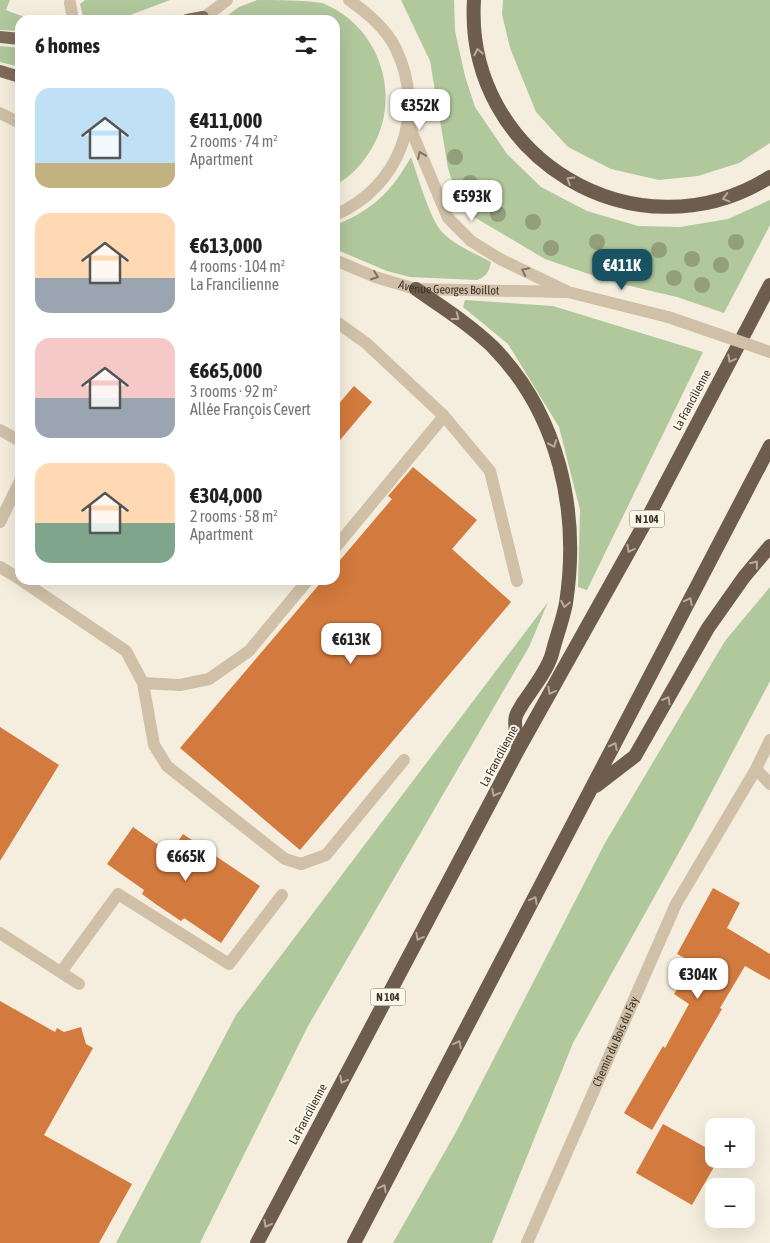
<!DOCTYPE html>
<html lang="en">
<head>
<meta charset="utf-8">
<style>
  body { margin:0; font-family:"Asap Condensed",sans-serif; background:#f6f6f6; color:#202124; height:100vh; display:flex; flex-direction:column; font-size:19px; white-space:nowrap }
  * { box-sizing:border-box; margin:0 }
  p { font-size:16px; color:#757577 }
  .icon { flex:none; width:28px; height:28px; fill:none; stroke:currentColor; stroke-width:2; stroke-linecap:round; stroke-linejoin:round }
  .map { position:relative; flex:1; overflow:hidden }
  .side { position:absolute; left:15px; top:15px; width:325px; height:570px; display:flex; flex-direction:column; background:#fff; border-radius:15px; box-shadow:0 5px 20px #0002 }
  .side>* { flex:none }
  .tools { position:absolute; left:705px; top:1118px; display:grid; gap:10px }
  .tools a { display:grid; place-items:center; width:50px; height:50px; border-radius:10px; background:#fff; box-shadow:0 5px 20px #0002; font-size:25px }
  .price { position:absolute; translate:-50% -42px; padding:0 11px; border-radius:10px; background:#fff; color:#222; font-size:16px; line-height:32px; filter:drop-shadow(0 1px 2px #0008) }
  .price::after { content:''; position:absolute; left:50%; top:30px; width:15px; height:11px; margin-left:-8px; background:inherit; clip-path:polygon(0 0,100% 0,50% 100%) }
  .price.selected { background:#195263; color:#fff }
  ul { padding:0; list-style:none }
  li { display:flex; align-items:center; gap:15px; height:125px; padding:0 20px }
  li span { display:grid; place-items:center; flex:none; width:140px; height:100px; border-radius:15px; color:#555 }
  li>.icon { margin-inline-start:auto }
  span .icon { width:60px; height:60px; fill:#fffc; stroke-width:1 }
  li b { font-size:21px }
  h2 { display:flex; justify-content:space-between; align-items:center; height:60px; padding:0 20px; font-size:21px }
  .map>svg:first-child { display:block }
  .green { fill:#b1c79c }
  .building { fill:#d37a3e }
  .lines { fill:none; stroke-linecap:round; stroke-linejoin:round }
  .service { stroke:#d0c0a8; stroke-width:12 }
  .minor { stroke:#d0c0a8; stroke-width:12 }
  .tertiary { stroke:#d0c0a8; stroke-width:12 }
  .primary { stroke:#7f6c58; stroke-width:12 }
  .trunk { stroke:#6e5c4c; stroke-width:14 }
  .tertiary-bridge { stroke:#d0c0a8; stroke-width:12 }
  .tree { fill:#939e7a }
  .oneway { stroke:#b5aa9c }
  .oneway2 { stroke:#7f7262 }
  .labels { text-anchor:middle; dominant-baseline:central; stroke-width:4; stroke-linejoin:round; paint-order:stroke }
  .shield { fill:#fcf7eb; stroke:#766d63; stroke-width:1 }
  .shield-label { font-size:11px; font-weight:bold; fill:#3c3229 }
  .street-label { font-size:12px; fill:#3c3229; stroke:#fcf7eb }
</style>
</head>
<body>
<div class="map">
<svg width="770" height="1243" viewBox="0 0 770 1243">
  <rect width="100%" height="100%" fill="#f5eede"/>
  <path class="green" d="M 0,0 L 10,0 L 6,10 L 27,18 L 57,17 L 56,20 L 20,20 L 20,31 L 0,30 Z
    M 85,0 L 170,0 L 125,17 L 108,20 L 84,20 L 80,4 Z
    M 257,0 C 276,0 305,0 322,3 C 379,25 403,95 372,148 C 363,163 351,177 335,185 L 335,20 L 221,20 L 239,7 Z
    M 401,0 L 454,0 L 455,31 L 465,76 L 475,107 L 507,154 L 541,187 L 587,211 L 638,226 L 680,227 L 728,219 L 770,200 L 770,225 L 724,313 L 677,297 L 609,281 L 545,259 L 474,217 L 457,198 L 448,168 L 430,61 Z
    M 503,0 L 770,0 L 770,143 L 739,163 L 698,176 L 659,180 L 611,169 L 568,147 L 536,112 L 510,48 L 502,14 Z
    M 0,46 L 20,48 L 20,67 L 0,62 Z
    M 411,157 C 418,176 429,217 442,232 C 455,246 475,253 491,262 C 489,272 486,277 477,280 L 410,277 L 387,271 L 335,249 L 335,225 C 372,211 392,191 411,157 Z
    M 465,300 L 553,306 L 703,352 L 587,590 L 578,587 L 580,510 L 559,427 L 508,344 L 463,307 Z
    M 770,587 L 770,681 L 692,829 L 573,1043 L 492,1243 L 393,1243 L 456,1132 L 605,843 L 725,641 Z
    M 548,602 L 529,647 L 308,1026 L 200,1243 L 116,1243 L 236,1015 Z"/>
  <path class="building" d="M 354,386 L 372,402 L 335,446 L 335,408 Z
    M 413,467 L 477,520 L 452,549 L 511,602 L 300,850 L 180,748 L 323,580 L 335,580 L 335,566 L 392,499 L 388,496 Z
    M 0,727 L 59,765 L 0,861 Z
    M 133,827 L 170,853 L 183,834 L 260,886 L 221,943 L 184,918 L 181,921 L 157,905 L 142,894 L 144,890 L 107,864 Z
    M 713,888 L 740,903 L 727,928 L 770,954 L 770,980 L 745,966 L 720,1008 L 722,1009 L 652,1130 L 624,1113 L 663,1046 L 665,1048 L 689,1004 L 674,994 L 694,963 L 677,954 Z
    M 0,1001 L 55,1032 L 57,1028 L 64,1032 L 81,1027 L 86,1044 L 93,1048 L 44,1135 L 132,1184 L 99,1243 L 0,1243 Z
    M 663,1124 L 714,1152 L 714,1167 L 692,1205 L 636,1173 Z"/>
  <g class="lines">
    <path class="service" d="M 70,3 L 73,20
      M 335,321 L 366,343 L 444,416 L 335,548
      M 444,416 L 490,471 L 517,581
      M 0,567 L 20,579
      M 21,580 L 126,651 L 143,683 L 154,745 L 167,766 L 285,859 L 301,864 L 326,855 L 404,760
      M 143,683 L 180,685 L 209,679 L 249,651 L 308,580
      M 61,972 L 118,894 L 229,964 L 282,895"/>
    <g class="minor">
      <path d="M 0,113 L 20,123"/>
      <path d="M 0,430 L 20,441"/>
      <path d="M 0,522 L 20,481"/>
      <path d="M 756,769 L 770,784"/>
      <path d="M 0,933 L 79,984"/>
      <path id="s1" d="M 527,1243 L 676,904 L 756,769 L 770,740"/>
    </g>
    <g class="tertiary">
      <path d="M 201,20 L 227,0"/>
      <path d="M 408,123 L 448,218 L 471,241 L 500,259 L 568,292 L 668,317"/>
      <path d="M 335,215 C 400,187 427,114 396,49 C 386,28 367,13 349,0"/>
      <path id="s2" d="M 335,260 L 375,277 L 416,289 L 565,292"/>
    </g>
    <path class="primary" d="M 187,20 L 203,17
      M 0,37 L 20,39
      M 0,71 L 20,77"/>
    <path class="trunk" d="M 474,0 C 464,157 636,261 770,177
      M 416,289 C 442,307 469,324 492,346 C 559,414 580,511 566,603 C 563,620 556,637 552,654 C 547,671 533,688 523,703 C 521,707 517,712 516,716 C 513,723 518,742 518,750
      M 596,786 L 635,756 L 708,628 L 744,577 L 770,546
      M 257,1243 L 518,750 L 646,521 L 770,285
      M 354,1243 L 770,446"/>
    <path class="tertiary-bridge" d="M 668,317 L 770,352"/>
  </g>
  <g class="tree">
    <circle cx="455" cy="157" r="8"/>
    <circle cx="470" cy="183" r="8"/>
    <circle cx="477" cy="201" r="8"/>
    <circle cx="498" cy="214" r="8"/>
    <circle cx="533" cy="222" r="8"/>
    <circle cx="597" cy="242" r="8"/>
    <circle cx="736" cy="242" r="8"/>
    <circle cx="551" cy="248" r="8"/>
    <circle cx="659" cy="250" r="8"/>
    <circle cx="692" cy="259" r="8"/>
    <circle cx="619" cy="265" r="8"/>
    <circle cx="721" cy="265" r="8"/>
    <circle cx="642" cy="270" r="8"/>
    <circle cx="674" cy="278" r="8"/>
    <circle cx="702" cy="285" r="8"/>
  </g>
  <defs><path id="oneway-chevron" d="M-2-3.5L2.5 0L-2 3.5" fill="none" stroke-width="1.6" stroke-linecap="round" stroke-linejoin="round" transform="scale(1.25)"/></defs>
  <g class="oneway">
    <use href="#oneway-chevron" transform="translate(478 52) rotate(-102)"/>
    <use href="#oneway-chevron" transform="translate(570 180) rotate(-148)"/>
    <use href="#oneway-chevron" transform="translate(726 198) rotate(165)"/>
    <use href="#oneway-chevron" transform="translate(456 317) rotate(37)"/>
    <use href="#oneway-chevron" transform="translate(731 359) rotate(118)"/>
    <use href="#oneway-chevron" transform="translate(553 444) rotate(68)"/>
    <use href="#oneway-chevron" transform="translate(630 549) rotate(119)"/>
    <use href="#oneway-chevron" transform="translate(755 564) rotate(-51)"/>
    <use href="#oneway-chevron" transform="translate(689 601) rotate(-63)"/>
    <use href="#oneway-chevron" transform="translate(565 604) rotate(101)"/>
    <use href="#oneway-chevron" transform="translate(551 691) rotate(119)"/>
    <use href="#oneway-chevron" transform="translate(667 700) rotate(-60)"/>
    <use href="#oneway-chevron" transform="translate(614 746) rotate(-63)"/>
    <use href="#oneway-chevron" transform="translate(495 793) rotate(118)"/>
    <use href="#oneway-chevron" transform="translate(534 900) rotate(-62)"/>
    <use href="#oneway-chevron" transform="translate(419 937) rotate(118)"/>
    <use href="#oneway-chevron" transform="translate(458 1044) rotate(-62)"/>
    <use href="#oneway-chevron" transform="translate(343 1080) rotate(118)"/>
    <use href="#oneway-chevron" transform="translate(383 1188) rotate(-62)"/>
    <use href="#oneway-chevron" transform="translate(267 1224) rotate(118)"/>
  </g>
  <g class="oneway2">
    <use href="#oneway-chevron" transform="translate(421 155) rotate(-113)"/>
    <use href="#oneway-chevron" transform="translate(525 271) rotate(-154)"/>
    <use href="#oneway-chevron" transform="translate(375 276) rotate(20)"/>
  </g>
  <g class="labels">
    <g class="shield">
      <rect x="629.5" y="510.5" width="35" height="17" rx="4"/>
      <rect x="370.5" y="988.5" width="35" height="17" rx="4"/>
    </g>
    <g class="shield-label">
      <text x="647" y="519">N 104</text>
      <text x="388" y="997">N 104</text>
    </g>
    <g class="street-label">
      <text stroke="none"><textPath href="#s2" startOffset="119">Avenue Georges Boillot</textPath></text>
      <text transform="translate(692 400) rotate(-62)">La Francilienne</text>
      <text transform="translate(499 756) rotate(-62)">La Francilienne</text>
      <text stroke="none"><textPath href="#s1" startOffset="220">Chemin du Bois du Fay</textPath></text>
      <text transform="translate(308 1114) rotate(-62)">La Francilienne</text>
    </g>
  </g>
</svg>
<div class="tools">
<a>+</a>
<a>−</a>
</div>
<b class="price" style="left:420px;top:131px">€352K</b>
<b class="price" style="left:472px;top:222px">€593K</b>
<b class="price selected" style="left:622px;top:291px">€411K</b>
<b class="price" style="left:351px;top:665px">€613K</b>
<b class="price" style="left:186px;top:882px">€665K</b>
<b class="price" style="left:698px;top:1000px">€304K</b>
<section class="side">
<h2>6 homes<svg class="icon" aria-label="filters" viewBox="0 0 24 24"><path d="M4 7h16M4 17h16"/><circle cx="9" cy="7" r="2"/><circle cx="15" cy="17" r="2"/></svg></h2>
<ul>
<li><span style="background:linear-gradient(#bfe0f5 75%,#c2b280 0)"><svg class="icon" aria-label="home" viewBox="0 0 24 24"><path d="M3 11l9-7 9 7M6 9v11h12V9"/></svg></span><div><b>€411,000</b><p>2 rooms · 74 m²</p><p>Apartment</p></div></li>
<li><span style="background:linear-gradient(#ffd9b3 65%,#9aa5b1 0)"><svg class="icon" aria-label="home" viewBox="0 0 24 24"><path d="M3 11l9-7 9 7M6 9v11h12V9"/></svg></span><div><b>€613,000</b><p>4 rooms · 104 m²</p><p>La Francilienne</p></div></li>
<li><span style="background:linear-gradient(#f6c9c9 60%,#9aa5b1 0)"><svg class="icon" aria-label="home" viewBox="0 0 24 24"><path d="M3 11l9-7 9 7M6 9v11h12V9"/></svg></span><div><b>€665,000</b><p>3 rooms · 92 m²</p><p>Allée François Cevert</p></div></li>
<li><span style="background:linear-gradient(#ffd9b3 60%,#7fa58c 0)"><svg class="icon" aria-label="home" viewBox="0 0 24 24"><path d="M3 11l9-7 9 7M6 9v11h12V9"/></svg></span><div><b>€304,000</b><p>2 rooms · 58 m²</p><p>Apartment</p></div></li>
</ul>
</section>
</div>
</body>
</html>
